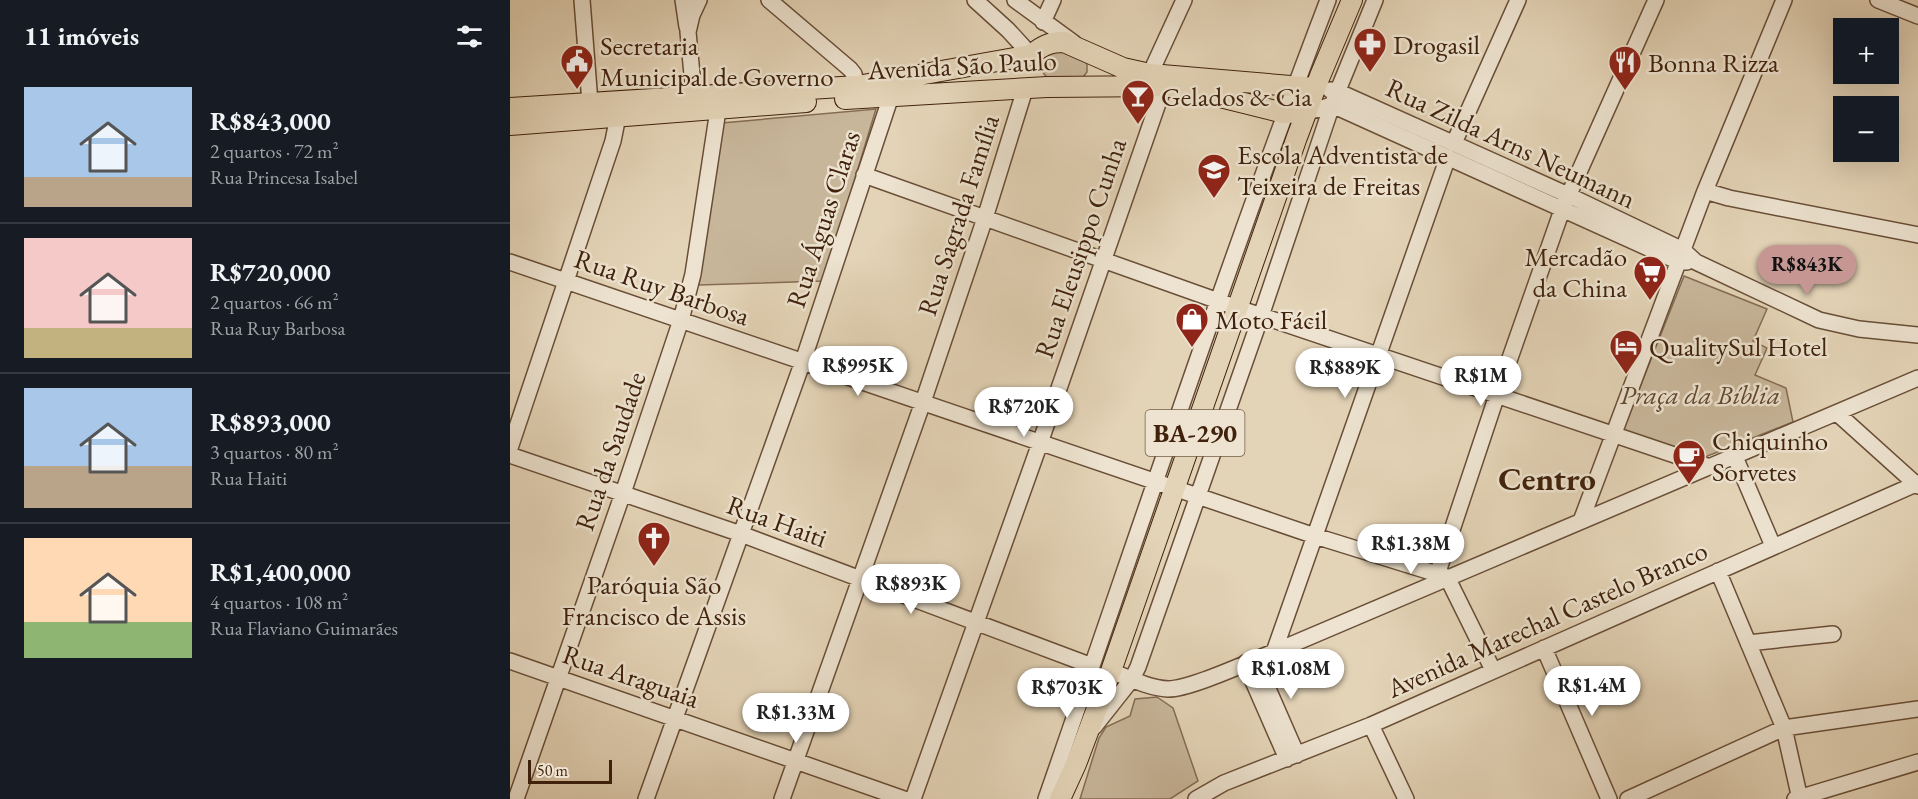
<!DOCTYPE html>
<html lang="pt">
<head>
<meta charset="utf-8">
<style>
  body { margin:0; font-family:"EB Garamond",serif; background:#20242c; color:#f1f3f6; height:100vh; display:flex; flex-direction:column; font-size:22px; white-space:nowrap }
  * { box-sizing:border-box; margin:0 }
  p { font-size:20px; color:#9ea1a6 }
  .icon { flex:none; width:33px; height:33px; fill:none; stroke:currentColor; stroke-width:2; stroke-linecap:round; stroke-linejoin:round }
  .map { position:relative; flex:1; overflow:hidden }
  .sheet { display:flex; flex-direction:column; background:#171b24; width:510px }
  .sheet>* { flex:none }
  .buttons { position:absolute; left:1323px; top:18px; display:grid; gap:12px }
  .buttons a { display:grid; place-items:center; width:66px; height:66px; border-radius:0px; background:#171b24; box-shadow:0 6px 24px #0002; font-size:30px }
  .scale { position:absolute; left:18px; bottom:15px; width:84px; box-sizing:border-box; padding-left:6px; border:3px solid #40220c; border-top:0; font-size:16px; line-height:21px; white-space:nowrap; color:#40220c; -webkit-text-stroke:4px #ede3d0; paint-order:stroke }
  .price { position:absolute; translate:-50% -51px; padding:0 14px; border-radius:21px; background:#fff; color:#222; font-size:20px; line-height:39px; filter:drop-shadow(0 2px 3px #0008) }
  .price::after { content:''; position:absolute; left:50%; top:36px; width:18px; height:14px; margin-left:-9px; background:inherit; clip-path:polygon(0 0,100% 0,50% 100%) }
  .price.selected { background:#c59692; color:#111 }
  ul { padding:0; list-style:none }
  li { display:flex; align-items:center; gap:18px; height:150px; padding:0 24px }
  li+li { border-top:2px solid #363941 }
  li span { display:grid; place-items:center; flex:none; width:168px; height:120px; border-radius:0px; color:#555 }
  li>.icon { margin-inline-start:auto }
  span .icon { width:72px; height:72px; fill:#fffc; stroke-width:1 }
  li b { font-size:26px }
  h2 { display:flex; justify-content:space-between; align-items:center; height:72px; padding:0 24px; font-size:26px }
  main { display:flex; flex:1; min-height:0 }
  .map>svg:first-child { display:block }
  .green { fill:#c8b69a; stroke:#846c53; stroke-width:1.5 }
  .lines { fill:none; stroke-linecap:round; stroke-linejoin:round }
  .minor-casing { stroke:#694e37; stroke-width:18 }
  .major-casing { stroke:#40220c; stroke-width:22 }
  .minor { stroke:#ede3d0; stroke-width:15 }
  .major { stroke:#e4d4b7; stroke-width:20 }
  .labels { text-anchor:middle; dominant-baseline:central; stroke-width:5; stroke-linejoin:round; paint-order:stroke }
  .shield { fill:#ede3d0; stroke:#745c47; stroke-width:1.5 }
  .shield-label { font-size:26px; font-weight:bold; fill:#40220c }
  .poi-label { font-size:27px; fill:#40220c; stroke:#ede3d0; text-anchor:start }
  .street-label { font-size:27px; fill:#40220c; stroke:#ede3d0 }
  .park-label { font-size:27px; font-style:italic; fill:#624730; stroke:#ede3d0 }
  .district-label { font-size:33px; font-weight:bold; fill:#40220c; stroke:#ede3d0 }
</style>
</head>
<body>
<main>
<section class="sheet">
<h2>11 imóveis<svg class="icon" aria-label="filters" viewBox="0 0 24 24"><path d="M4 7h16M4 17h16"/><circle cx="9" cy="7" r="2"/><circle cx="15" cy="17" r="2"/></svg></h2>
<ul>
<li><span style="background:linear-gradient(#a9c7e8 75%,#b9a48a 0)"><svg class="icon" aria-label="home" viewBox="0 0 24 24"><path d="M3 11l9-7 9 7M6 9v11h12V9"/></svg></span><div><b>R$843,000</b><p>2 quartos · 72 m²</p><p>Rua Princesa Isabel</p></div></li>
<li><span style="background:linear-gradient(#f6c9c9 75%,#c2b280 0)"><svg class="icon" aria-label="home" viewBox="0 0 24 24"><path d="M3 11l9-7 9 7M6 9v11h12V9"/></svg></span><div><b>R$720,000</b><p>2 quartos · 66 m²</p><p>Rua Ruy Barbosa</p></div></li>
<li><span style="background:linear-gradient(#a9c7e8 65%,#b9a48a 0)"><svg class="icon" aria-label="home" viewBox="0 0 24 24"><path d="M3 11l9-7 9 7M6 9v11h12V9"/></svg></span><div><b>R$893,000</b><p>3 quartos · 80 m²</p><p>Rua Haiti</p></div></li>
<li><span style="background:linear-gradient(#ffd9b3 70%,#8fb573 0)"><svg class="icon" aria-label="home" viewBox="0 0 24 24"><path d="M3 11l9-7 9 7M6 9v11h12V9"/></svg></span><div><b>R$1,400,000</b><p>4 quartos · 108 m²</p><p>Rua Flaviano Guimarães</p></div></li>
</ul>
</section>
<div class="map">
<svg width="1408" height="799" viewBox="0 0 1408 799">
  <rect width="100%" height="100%" fill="#e4d4b7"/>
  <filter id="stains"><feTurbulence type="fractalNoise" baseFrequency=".00333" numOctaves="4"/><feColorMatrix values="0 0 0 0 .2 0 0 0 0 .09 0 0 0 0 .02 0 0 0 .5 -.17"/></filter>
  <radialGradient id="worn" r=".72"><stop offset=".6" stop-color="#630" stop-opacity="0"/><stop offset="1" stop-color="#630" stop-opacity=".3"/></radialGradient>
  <path class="green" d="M 542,46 L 577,61 L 577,72 L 570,81 L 540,80 L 534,74 L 526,56 Z
    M 366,109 L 314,281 L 189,285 L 212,123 Z
    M 1174,276 L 1257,309 L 1243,341 L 1257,348 L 1245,375 L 1276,388 L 1283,422 L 1195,457 L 1113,430 Z
    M 647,697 L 663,708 L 688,781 L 660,799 L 570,799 L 589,738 L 596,727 L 620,716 L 625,699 Z"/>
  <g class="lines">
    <defs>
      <path id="minor" d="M 72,0 L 80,103
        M 173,0 L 177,27
        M 259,0 L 340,69 L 344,74 L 347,86
        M 465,0 L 498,30 L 521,55
        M 505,0 L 564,43
        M 1368,0 L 1408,16
        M 533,22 L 543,0
        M 640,74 L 674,0
        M 820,90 L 827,91 L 1058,195 L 1173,250 L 1186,262 L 1309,320 L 1349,329 L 1408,335
        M 184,96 L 178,32 L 182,15 L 189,0
        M 797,112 L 822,105 L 1169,262 L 1177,262
        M 944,143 L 1008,0
        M 354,175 L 728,308 L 1200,467
        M 1195,191 L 1219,198 L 1408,235
        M 0,262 L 805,536 L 937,577 L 983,670
        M 1328,414 L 1408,486
        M 0,448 L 103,141 L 108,116
        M 0,455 L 231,534 L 582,666
        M 1225,457 L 1263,546
        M 1071,521 L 1195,191 L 1274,0
        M 1208,571 L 1274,728 L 1290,799
        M 927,575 L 987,395 L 1052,210 L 1146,0
        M 1238,643 L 1323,634
        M 1034,648 L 1099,799
        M 764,652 L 938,157
        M 745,659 L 787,755
        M 0,661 L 394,799
        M 735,663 L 777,759
        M 601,671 C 619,678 639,688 658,689 C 681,689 740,661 764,652 L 1408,378
        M 861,725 L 896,799
        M 584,727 L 622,679 L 628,667 L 751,316 L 822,105 L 865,0
        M 6,799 L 113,493 L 171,320 L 183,274 L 208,110
        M 136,799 L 293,361 L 381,96
        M 272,799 L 413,402 L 475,218 L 515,89
        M 403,799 L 530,443 L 654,86
        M 536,799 C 629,532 717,264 818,0
        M 686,799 L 714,783 L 861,725 L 1408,483
        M 1118,799 L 1274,728 L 1408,709
        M 1285,799 L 1408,762"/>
      <path id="major" d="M 335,99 L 537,87 L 654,86 L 686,91 L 774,113 L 797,112
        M 0,108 L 347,86 L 521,55 C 532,46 539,42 554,42 L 613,68 L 640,74 L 805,88
        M 0,125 L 296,102
        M 550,799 L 566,764 L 601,671 L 787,137 L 810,76 L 842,0"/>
    </defs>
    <use href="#minor" class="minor-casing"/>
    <use href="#major" class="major-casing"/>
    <use href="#minor" class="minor"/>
    <use href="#major" class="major"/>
  </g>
  <defs>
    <symbol id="pharmacy-pin" viewBox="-11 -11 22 30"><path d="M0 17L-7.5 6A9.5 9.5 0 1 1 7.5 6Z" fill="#8f2418" stroke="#ede3d0"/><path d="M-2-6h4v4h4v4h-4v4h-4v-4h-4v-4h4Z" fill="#fff"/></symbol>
    <symbol id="civic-pin" viewBox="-11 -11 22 30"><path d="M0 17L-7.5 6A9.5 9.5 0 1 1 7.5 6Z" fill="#8f2418" stroke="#ede3d0"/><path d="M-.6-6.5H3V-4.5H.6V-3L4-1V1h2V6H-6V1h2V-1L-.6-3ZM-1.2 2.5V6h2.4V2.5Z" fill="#fff"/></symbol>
    <symbol id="restaurant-pin" viewBox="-11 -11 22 30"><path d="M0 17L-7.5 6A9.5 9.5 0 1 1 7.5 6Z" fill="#8f2418" stroke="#ede3d0"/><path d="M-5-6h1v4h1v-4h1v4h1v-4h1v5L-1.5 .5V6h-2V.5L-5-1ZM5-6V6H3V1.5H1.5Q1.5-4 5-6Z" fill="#fff"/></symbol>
    <symbol id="bar-pin" viewBox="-11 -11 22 30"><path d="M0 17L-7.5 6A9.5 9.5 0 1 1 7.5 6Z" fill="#8f2418" stroke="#ede3d0"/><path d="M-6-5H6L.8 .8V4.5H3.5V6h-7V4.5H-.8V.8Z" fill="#fff"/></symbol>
    <symbol id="school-pin" viewBox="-11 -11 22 30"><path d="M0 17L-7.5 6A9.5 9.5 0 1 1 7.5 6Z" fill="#8f2418" stroke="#ede3d0"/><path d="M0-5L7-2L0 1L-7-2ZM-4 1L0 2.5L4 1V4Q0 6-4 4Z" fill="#fff"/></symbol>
    <symbol id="supermarket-pin" viewBox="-11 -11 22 30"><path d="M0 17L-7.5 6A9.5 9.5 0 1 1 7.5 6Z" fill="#8f2418" stroke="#ede3d0"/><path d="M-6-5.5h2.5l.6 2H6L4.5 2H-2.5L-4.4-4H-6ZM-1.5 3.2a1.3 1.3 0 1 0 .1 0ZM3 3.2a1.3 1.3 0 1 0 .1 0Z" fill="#fff"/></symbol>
    <symbol id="shop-pin" viewBox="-11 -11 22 30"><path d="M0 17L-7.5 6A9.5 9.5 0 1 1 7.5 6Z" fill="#8f2418" stroke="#ede3d0"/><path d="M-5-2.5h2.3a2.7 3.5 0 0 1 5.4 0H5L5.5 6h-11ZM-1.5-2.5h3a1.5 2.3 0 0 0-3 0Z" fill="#fff"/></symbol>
    <symbol id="hotel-pin" viewBox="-11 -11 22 30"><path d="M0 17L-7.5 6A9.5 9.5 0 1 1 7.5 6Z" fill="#8f2418" stroke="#ede3d0"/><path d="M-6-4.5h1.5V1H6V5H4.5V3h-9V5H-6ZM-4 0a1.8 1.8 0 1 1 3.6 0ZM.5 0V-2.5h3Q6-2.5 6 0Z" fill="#fff"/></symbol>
    <symbol id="cafe-pin" viewBox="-11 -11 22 30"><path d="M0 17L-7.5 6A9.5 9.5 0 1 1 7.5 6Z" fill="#8f2418" stroke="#ede3d0"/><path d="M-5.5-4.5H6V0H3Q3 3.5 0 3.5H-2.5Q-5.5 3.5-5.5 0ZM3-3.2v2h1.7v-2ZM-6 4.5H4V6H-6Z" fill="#fff"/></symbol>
    <symbol id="church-pin" viewBox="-11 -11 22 30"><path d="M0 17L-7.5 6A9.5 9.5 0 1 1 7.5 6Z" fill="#8f2418" stroke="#ede3d0"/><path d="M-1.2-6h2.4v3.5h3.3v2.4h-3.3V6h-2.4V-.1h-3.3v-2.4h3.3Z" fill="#fff"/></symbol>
  </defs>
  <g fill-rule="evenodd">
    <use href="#pharmacy-pin" x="841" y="25" width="38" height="52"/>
    <use href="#civic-pin" x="48" y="42" width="38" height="52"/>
    <use href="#restaurant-pin" x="1096" y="43" width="38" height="52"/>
    <use href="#bar-pin" x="609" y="77" width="38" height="52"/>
    <use href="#school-pin" x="685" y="151" width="38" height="52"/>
    <use href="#supermarket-pin" x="1121" y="253" width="38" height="52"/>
    <use href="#shop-pin" x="663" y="300" width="38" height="52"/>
    <use href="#hotel-pin" x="1097" y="327" width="38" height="52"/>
    <use href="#cafe-pin" x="1160" y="437" width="38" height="52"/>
    <use href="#church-pin" x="125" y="519" width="38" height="52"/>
  </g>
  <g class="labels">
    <rect class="shield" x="635.5" y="410" width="99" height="46" rx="4.5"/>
    <g class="shield-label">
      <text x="685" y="433">BA-290</text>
    </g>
    <g class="poi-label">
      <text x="883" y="44">Drogasil</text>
      <text x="90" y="45">Secretaria<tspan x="90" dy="31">Municipal de Governo</tspan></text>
      <text x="1138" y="62">Bonna Rizza</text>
      <text x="651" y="96">Gelados &amp; Cia</text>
      <text x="727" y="154">Escola Adventista de<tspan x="727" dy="31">Teixeira de Freitas</tspan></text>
      <text x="1117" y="256" text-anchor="end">Mercadão<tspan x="1117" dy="31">da China</tspan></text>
      <text x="705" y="319">Moto Fácil</text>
      <text x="1139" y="346">QualitySul Hotel</text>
      <text x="1202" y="440">Chiquinho<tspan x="1202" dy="31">Sorvetes</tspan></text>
      <text x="144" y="584" text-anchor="middle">Paróquia São<tspan x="144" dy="31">Francisco de Assis</tspan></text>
    </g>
    <g class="street-label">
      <text transform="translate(452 65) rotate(-3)">Avenida São Paulo</text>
      <text transform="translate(1001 143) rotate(25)">Rua Zilda Arns Neumann</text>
      <text transform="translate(448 215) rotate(-72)">Rua Sagrada Família</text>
      <text transform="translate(313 219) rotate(-72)">Rua Águas Claras</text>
      <text transform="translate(570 248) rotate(-71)">Rua Eleusippo Cunha</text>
      <text transform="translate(152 287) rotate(19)">Rua Ruy Barbosa</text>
      <text transform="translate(100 451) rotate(-71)">Rua da Saudade</text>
      <text transform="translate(267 521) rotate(20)">Rua Haiti</text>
      <text transform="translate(1037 619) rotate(-24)">Avenida Marechal Castelo Branco</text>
      <text transform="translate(121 676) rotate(19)">Rua Araguaia</text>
    </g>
    <g class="park-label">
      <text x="1190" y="394">Praça da Bíblia</text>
    </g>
    <g class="district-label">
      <text x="1037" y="478">Centro</text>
    </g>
  </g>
  <rect width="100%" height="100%" filter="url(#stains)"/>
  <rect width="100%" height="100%" fill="url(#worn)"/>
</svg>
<div class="buttons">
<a>+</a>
<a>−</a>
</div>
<div class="scale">50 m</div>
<b class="price selected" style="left:1297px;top:296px">R$843K</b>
<b class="price" style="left:348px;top:397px">R$995K</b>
<b class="price" style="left:835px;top:399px">R$889K</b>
<b class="price" style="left:971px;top:407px">R$1M</b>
<b class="price" style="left:514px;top:438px">R$720K</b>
<b class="price" style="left:901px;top:575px">R$1.38M</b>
<b class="price" style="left:401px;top:615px">R$893K</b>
<b class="price" style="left:781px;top:700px">R$1.08M</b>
<b class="price" style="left:1082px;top:717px">R$1.4M</b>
<b class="price" style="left:557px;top:719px">R$703K</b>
<b class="price" style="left:286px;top:744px">R$1.33M</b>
</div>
</main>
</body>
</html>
